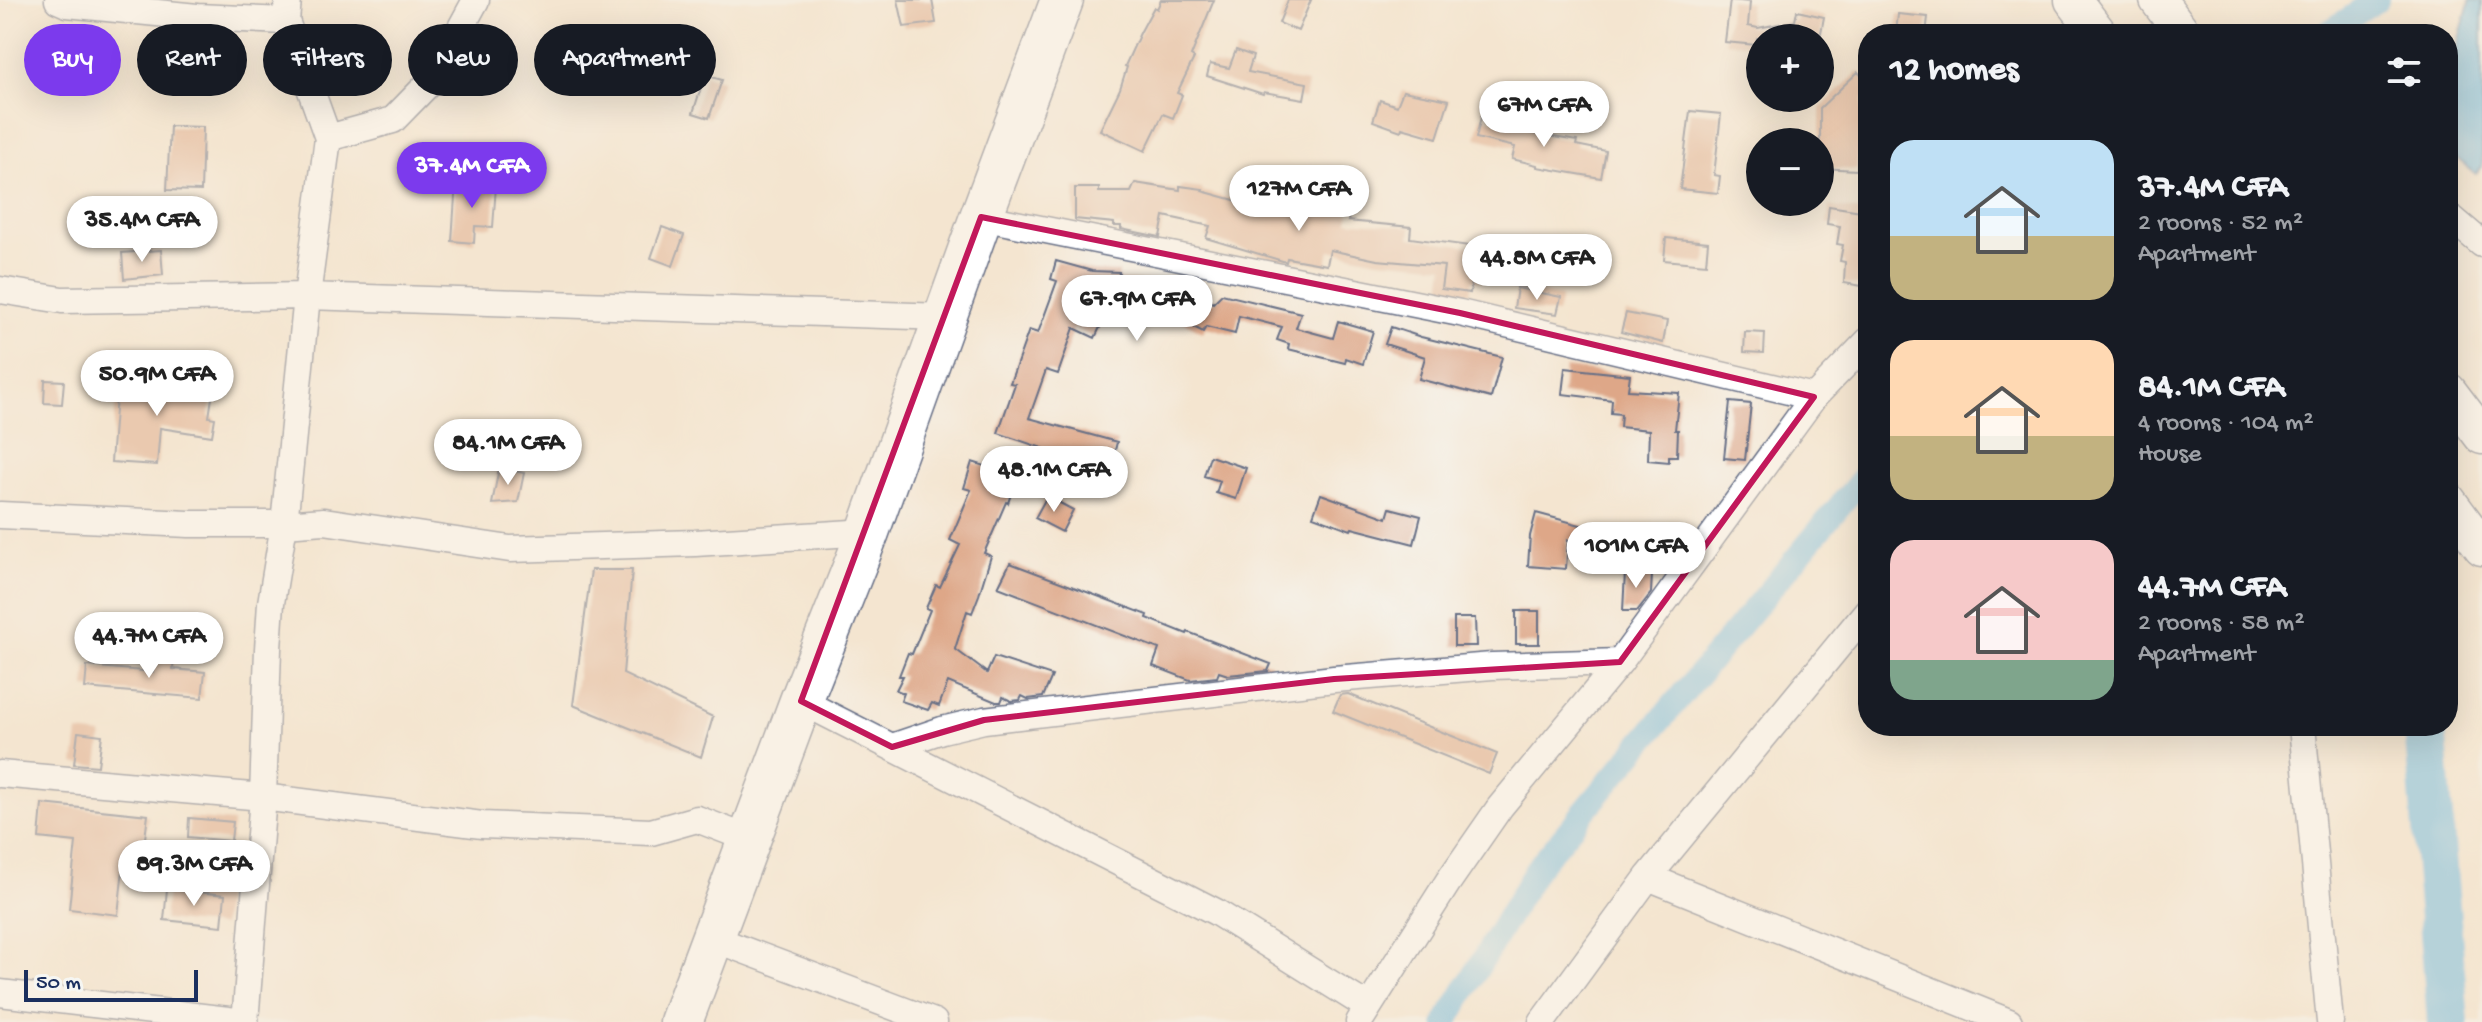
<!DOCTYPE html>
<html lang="en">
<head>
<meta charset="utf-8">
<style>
  body { margin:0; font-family:"Gochi Hand",sans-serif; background:#242831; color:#f1f3f6; height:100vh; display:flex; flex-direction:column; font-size:30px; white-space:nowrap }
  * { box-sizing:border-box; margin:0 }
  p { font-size:26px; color:#9ea1a6 }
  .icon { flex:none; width:44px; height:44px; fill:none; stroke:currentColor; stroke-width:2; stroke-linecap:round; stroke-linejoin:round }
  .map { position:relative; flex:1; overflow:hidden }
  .details { position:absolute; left:1858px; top:24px; width:600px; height:712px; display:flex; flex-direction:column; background:#171b24; border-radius:32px; box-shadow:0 8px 32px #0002 }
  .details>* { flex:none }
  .hud { position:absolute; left:24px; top:24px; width:760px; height:72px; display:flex; gap:16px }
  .tools { position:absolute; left:1746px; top:24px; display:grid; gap:16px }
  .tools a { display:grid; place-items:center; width:88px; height:88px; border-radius:50%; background:#171b24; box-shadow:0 8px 32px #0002; font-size:40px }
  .scale { position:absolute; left:24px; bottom:20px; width:174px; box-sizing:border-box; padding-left:8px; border:4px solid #1b2f5e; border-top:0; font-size:22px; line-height:28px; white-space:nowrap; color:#1b2f5e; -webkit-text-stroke:6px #f6f6f2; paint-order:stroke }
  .price { position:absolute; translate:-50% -68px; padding:0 18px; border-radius:28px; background:#fff; color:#222; font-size:26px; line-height:52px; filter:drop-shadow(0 2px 4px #0008) }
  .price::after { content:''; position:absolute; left:50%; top:48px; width:24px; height:18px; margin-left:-12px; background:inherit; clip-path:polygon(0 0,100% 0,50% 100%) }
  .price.selected { background:#7c3aed; color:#fff }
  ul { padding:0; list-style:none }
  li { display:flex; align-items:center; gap:24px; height:200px; padding:0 32px }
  li span { display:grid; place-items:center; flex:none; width:224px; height:160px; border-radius:24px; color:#555 }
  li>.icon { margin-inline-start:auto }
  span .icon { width:96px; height:96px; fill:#fffc; stroke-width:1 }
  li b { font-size:34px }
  h2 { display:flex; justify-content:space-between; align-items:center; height:96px; padding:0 32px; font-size:34px }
  .tag { padding:0 28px; border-radius:36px; background:#171b24; box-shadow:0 8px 32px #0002; font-size:28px; line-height:72px }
  .tag.selected { background:#7c3aed; color:#fff }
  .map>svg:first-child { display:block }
  .water { fill:#6abae5; stroke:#4274a2; stroke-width:2 }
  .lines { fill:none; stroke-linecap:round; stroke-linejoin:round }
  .canal { stroke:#6abae5; stroke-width:24 }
  .river { stroke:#6abae5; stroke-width:42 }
  .building { fill:#dea788 }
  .minor-casing { stroke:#676f86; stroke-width:29 }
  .secondary-casing { stroke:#676f86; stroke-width:39 }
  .trunk-casing { stroke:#676f86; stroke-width:45 }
  .minor { stroke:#fff; stroke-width:26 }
  .secondary { stroke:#fff; stroke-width:36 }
  .trunk { stroke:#fff; stroke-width:42 }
  .marked { fill:none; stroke:#c2185b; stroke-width:6; stroke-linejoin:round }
</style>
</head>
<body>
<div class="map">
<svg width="2482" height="1022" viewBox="0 0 2482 1022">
  <rect width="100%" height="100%" fill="#f6f6f2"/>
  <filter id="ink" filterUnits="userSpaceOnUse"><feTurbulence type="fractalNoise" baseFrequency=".0125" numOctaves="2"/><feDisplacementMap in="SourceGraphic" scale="16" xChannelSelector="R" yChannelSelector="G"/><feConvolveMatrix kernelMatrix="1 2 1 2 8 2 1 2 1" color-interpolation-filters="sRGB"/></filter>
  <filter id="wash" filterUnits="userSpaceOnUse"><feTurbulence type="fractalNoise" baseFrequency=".006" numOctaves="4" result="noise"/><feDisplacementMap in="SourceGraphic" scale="32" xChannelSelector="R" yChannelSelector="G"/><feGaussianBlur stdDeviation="1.8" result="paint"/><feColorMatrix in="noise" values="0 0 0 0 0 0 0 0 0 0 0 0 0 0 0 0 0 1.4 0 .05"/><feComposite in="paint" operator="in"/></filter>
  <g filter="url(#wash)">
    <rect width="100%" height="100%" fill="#f4e5d0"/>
    <path class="water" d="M 2470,0 L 2482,0 L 2482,167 L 2476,174 L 2448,151 L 2448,78 Z"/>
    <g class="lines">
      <path class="canal" d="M 2326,34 L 2377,0
        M 1446,1022 L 1537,868 L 1868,472"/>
      <path class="river" d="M 2425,726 L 2448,1022"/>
    </g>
    <g id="blocks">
      <path class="building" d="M 898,0 L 932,0 L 936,23 L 904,27 Z
        M 1161,0 L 1214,0 L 1191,56 L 1194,58 L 1177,93 L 1182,95 L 1173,118 L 1163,114 L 1145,151 L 1100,130 L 1120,89 L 1127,67 L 1125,66 L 1140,33 L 1154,7 L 1157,9 Z
        M 1288,0 L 1311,0 L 1298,31 L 1279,23 Z
        M 1730,0 L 1750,2 L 1748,26 L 1758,28 L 1795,21 L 1797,11 L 1824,17 L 1820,38 L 1757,38 L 1756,45 L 1725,42 Z
        M 1898,14 L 1928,17 L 1926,34 L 1896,34 Z
        M 1236,50 L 1253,56 L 1248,72 L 1307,83 L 1304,99 L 1264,92 L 1263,94 L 1207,76 L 1210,64 L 1229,68 Z
        M 1858,72 L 1868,83 L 1868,96 L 1863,100 L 1863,136 L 1859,136 L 1857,170 L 1820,168 L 1820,108 Z
        M 705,75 L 722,80 L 709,118 L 693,113 Z
        M 1403,91 L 1449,100 L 1437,138 L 1402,128 L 1401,131 L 1373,121 L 1380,100 L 1397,106 Z
        M 1690,111 L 1721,114 L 1714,175 L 1720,176 L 1718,193 L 1680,189 Z
        M 1481,117 L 1536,130 L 1535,134 L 1577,141 L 1576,145 L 1606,151 L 1601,178 L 1537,167 L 1537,165 L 1512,159 L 1515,147 L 1476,138 Z
        M 170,126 L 203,127 L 201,191 L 167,190 Z
        M 456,182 L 496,186 L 493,227 L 475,226 L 474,243 L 452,241 Z
        M 1135,183 L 1180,190 L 1180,186 L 1203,189 L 1202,191 L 1245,203 L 1246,200 L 1280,212 L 1281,208 L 1321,216 L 1322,208 L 1350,213 L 1348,221 L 1411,227 L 1410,238 L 1499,250 L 1498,253 L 1538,261 L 1534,288 L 1472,280 L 1470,293 L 1441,289 L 1444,266 L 1377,260 L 1330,250 L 1327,265 L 1287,258 L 1286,262 L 1206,238 L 1210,226 L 1164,216 L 1160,237 L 1121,229 L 1121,226 L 1114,226 L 1114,223 L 1075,219 L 1075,188 L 1099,188 L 1099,192 L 1131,192 Z
        M 1829,206 L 1868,212 L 1868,287 L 1844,283 L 1845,262 L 1840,261 L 1843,245 L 1837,244 L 1840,226 L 1827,224 Z
        M 662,227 L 684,235 L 673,266 L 651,258 Z
        M 1666,238 L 1708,242 L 1706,264 L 1664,260 Z
        M 161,250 L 163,275 L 124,279 L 122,253 Z
        M 1056,261 L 1092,271 L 1119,272 L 1118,280 L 1153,281 L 1152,286 L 1189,287 L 1189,291 L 1213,303 L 1222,294 L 1301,313 L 1296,328 L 1333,338 L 1338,321 L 1373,331 L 1363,364 L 1346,358 L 1345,363 L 1288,349 L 1289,344 L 1277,340 L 1282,327 L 1239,316 L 1235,334 L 1206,327 L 1203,332 L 1167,313 L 1133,313 L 1109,308 L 1095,338 L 1074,328 L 1058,374 L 1046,370 L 1029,418 L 1117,442 L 1111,467 L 1051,451 L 998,433 L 1015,384 L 1010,383 L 1029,330 L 1038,333 L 1057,281 L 1051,279 Z
        M 1517,288 L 1561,297 L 1557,314 L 1514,308 Z
        M 1626,313 L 1667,321 L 1663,343 L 1621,332 Z
        M 1391,327 L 1421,337 L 1502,357 L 1491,398 L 1419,379 L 1425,357 L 1385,344 Z
        M 1745,332 L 1765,333 L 1764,353 L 1744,352 Z
        M 1565,368 L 1630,375 L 1628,390 L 1679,393 L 1675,430 L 1678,430 L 1677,456 L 1669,456 L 1669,462 L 1648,460 L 1649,430 L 1620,427 L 1621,414 L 1611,413 L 1612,400 L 1562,394 Z
        M 45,380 L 64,381 L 62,404 L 44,403 Z
        M 191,381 L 214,385 L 209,417 L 215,418 L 212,436 L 160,428 L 157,465 L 111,462 L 117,384 L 174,388 L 174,385 L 190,388 Z
        M 1730,402 L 1751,404 L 1745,460 L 1724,458 Z
        M 1210,456 L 1246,468 L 1236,499 L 1216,493 L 1220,481 L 1204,476 Z
        M 972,462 L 1017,476 L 1008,503 L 1006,502 L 984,553 L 991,556 L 979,595 L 972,613 L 967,611 L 955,649 L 987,673 L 994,657 L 1052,676 L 1043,697 L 1028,699 L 1022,696 L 1020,700 L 1011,701 L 1003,697 L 1001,702 L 996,702 L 948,682 L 939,706 L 932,703 L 928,710 L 901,701 L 904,693 L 896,690 L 903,676 L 899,676 L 908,653 L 912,654 L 930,610 L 926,608 L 936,585 L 940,587 L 960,545 L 950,540 L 971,490 L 964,488 Z
        M 499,468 L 524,473 L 518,502 L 492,504 Z
        M 1321,494 L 1387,518 L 1390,508 L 1421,516 L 1414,544 L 1352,528 L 1351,530 L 1313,516 Z
        M 1047,496 L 1073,510 L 1062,532 L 1035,518 Z
        M 1536,513 L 1584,526 L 1579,543 L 1568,540 L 1566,569 L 1528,566 L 1530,536 Z
        M 1010,563 L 1148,615 L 1147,618 L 1187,634 L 1188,632 L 1271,664 L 1268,671 L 1228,675 L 1219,672 L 1217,677 L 1190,680 L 1153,666 L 1159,649 L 998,587 Z
        M 591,570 L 632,570 L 623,674 L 713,717 L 701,757 L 573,705 Z
        M 1625,572 L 1652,574 L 1651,593 L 1637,611 L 1623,611 Z
        M 1516,611 L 1539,611 L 1539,644 L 1516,644 Z
        M 1454,618 L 1475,618 L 1476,646 L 1454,646 Z
        M 154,656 L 174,657 L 173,669 L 205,672 L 202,698 L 85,688 L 87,666 L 153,672 Z
        M 1348,694 L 1497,754 L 1489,774 L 1333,711 L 1340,695 Z
        M 78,732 L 102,735 L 98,766 L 74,764 Z
        M 42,804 L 148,815 L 142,862 L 124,859 L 118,915 L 69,909 L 76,842 L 39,838 Z
        M 189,818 L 233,822 L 231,841 L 188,837 Z
        M 167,889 L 225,895 L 222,926 L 164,920 Z"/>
    </g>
  </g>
  <g filter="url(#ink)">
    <use href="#blocks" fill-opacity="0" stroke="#676f86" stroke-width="2"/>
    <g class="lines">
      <defs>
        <path id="minor" d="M 58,0 L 67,4 L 197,17 L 286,21
          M 288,0 L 286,21 L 328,138
          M 2448,215 L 2482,244
          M 981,217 L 1460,313 L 1814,397
          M 0,290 L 62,300 L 307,296 L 945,317
          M 0,515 L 189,524 L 284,524 L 324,521 L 510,549 L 695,543 L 868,532
          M 801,701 L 1216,912 L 1368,1007
          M 2302,726 L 2330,1022
          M 892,747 L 942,730 L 984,720 L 1334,679 L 1492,666 L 1620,662
          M 0,774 L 263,797 L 482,825 L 651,832 L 697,819 L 749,839
          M 1648,877 L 2009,1022
          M 712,938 L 934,1022
          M 0,993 L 245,1022
          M 245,1022 L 263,797 L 268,649 L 271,603 L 284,524 L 307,296 L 328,138 L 393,120 L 433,79 L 476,0
          M 1359,1022 L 1448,882 L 1500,807 L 1620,662 L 1814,397 L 1868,341
          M 1542,1022 L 1648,877 L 1868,610"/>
        <path id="secondary" d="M 2073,0 L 2099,34
          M 2158,0 L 2183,34
          M 2448,391 L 2482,436
          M 2448,501 L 2482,547"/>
        <path id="trunk" d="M 681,1022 L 801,701 L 868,532 L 981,217 L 1062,0"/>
      </defs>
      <use href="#minor" class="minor-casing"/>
      <use href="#secondary" class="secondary-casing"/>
      <use href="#trunk" class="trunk-casing"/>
      <use href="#minor" class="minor"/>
      <use href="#secondary" class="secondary"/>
      <use href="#trunk" class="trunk"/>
    </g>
  </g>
  <path d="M0 0H2482V1022H0ZM 981,217 L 1460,313 L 1814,397 L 1620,662 L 1334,679 L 984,720 L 892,747 L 801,701 Z" fill="#f4e5d0" fill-opacity=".55" fill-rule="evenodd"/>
  <path class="marked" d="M 981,217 L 1460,313 L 1814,397 L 1620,662 L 1334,679 L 984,720 L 892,747 L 801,701 Z"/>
</svg>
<div class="tools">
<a>+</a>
<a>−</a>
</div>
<div class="scale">50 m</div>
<b class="price" style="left:1544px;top:149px">67M CFA</b>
<b class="price selected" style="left:472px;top:210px">37.4M CFA</b>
<b class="price" style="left:1299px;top:233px">127M CFA</b>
<b class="price" style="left:142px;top:264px">35.4M CFA</b>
<b class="price" style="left:1537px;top:302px">44.8M CFA</b>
<b class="price" style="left:1137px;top:343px">67.9M CFA</b>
<b class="price" style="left:157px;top:418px">50.9M CFA</b>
<b class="price" style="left:508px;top:487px">84.1M CFA</b>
<b class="price" style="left:1054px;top:514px">48.1M CFA</b>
<b class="price" style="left:1636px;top:590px">101M CFA</b>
<b class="price" style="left:149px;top:680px">44.7M CFA</b>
<b class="price" style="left:194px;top:908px">89.3M CFA</b>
<div class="hud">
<a class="tag selected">Buy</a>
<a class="tag">Rent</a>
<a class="tag">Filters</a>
<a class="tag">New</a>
<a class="tag">Apartment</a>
</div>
<section class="details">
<h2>12 homes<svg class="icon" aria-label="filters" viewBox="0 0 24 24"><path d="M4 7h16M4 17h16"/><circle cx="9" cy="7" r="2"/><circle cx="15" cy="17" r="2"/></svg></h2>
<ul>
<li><span style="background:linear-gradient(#bfe0f5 60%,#c2b280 0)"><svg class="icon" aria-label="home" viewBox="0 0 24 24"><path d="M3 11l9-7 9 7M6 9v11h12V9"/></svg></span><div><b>37.4M CFA</b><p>2 rooms · 52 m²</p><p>Apartment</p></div></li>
<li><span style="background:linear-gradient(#ffd9b3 60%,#c2b280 0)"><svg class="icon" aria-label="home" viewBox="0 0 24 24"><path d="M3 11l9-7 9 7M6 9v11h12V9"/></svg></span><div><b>84.1M CFA</b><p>4 rooms · 104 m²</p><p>House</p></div></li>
<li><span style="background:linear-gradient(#f6c9c9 75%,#7fa58c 0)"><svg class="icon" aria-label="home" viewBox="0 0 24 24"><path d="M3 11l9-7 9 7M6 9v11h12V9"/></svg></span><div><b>44.7M CFA</b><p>2 rooms · 58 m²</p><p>Apartment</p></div></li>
</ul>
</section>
</div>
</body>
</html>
